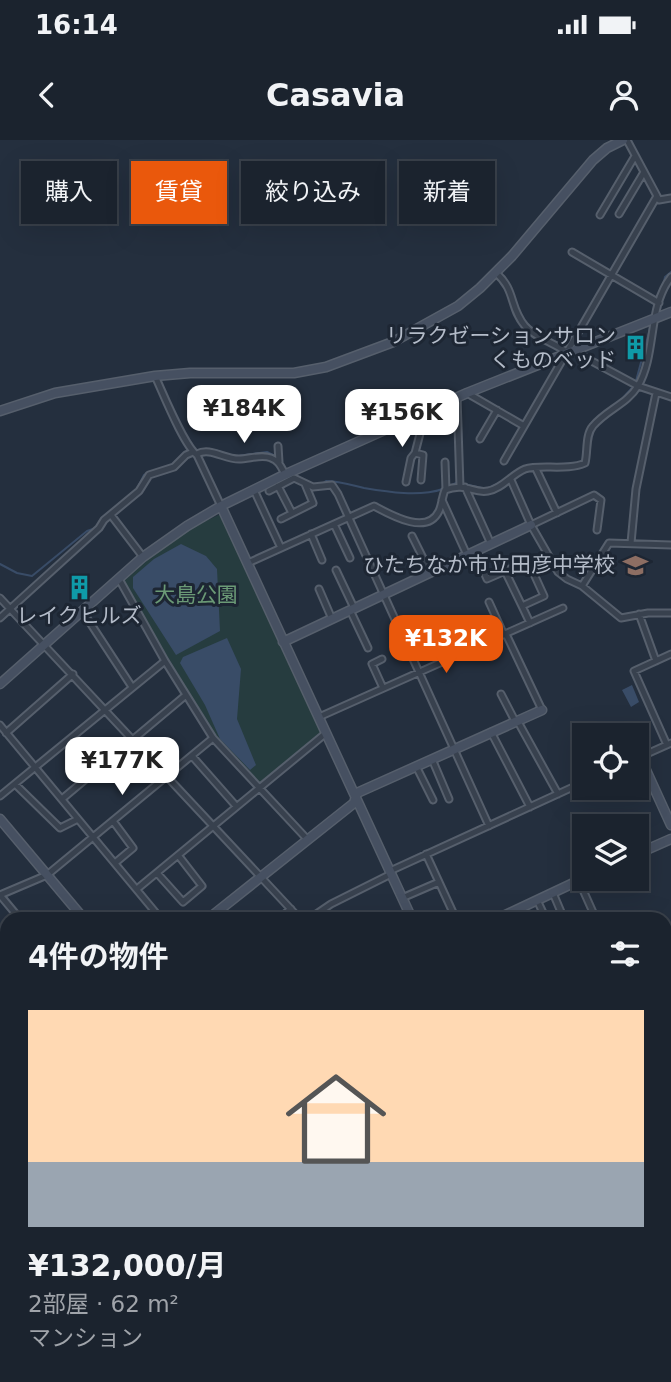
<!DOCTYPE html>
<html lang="ja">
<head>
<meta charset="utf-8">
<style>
  body { margin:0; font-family:"DejaVu Sans","Noto Sans JP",sans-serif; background:#282f3a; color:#f1f3f6; height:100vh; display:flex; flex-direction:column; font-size:26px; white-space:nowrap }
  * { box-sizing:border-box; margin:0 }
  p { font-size:23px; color:#a0a4aa }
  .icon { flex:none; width:38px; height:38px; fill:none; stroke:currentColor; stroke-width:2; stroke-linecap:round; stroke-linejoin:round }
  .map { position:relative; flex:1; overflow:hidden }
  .details { position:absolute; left:0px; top:772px; width:672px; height:471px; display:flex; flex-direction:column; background:#1b232e; border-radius:21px 21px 0 0; box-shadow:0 7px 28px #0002,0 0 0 2px #39404a }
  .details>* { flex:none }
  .top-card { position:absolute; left:21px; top:21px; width:630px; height:63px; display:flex; gap:14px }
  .fabs { position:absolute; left:572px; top:583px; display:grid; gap:14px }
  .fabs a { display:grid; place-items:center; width:77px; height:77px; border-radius:0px; background:#1b232e; box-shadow:0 7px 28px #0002,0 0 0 2px #39404a; font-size:35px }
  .price { position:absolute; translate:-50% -60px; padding:0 16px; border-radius:14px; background:#fff; color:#222; font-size:23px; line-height:46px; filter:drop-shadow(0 2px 4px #0008) }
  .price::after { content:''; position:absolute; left:50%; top:42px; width:21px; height:16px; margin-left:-10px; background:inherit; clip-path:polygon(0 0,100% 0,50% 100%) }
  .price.active { background:#ea580c; color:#fff }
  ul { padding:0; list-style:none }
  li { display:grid; align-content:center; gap:14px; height:371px; padding:0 28px }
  li span { display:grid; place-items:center; height:217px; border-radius:0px; color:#555 }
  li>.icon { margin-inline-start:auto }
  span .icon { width:126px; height:126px; fill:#fffc; stroke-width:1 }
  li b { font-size:30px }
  h2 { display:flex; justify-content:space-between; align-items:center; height:84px; padding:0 28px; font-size:30px }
  .pill { padding:0 24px; border-radius:0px; background:#1b232e; box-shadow:0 7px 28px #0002,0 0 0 2px #39404a; font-size:24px; line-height:63px }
  .pill.active { background:#ea580c; color:#fff }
  .status { display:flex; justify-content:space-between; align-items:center; height:49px; padding:0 35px; background:#1b232e; direction:ltr }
  .status svg { height:19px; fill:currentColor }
  header { display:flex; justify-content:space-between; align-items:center; height:91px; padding:0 28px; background:#1b232e; font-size:32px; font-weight:800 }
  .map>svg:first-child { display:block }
  .green { fill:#263c3f }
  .water { fill:#394c67 }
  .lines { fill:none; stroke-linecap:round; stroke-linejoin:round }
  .stream { stroke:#394c67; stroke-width:2 }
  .river { stroke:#394c67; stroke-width:9 }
  .street-casing { stroke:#565f6c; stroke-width:9 }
  .secondary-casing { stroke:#565f6c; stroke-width:11 }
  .street { stroke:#38414e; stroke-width:5 }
  .secondary { stroke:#465061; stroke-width:8 }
  .rail { stroke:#5a6575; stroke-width:2; stroke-dasharray:7 7; stroke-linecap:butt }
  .labels { text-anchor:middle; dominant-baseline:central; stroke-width:6; stroke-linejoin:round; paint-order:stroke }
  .poi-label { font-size:21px; fill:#b4bcc9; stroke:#1d2633; text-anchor:end }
  .park-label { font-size:21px; fill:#6b9a76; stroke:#1d2633 }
</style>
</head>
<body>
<div class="status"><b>16:14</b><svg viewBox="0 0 49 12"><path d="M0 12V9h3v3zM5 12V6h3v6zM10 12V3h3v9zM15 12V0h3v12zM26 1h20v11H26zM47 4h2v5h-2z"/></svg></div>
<header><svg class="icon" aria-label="back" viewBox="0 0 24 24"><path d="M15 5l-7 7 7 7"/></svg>Casavia<svg class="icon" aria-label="person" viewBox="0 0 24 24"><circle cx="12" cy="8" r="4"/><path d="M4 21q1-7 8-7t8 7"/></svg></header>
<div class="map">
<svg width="671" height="1242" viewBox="0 0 671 1242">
  <rect width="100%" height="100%" fill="#242f3e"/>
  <path class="green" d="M 221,374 L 322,592 L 259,644 L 216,598 L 123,442 L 151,417 L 188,389 Z"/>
  <path class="water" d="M 181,404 L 206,416 L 217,429 L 220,491 L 176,515 L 133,448 L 133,437 L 154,419 Z
    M 227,498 L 241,529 L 237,579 L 256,625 L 250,630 L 220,599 L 205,565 L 180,523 L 183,517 Z
    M 632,545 L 639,562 L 631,567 L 622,550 Z"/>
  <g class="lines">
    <path class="stream" d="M 663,146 L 665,137 L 671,132
      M 636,241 L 651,185
      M 621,260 L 632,248
      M 215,310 L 230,315
      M 238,316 L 267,312 L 277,317
      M 172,325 L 189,311
      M 552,325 L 575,323
      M 322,344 L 326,341 C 340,341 351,345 364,348 C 388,352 419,357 443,349
      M 464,344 L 486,349 L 502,342
      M 448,347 L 456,343
      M 137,349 L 144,335 L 160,329
      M 0,424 L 17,433 L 32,436 L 87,391 L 96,388 L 104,377"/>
    <path class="river" d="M 0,1115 L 7,1114"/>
    <defs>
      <path id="street" d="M 627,0 L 657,56
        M 619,74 L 644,32
        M 600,75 L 635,16
        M 572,112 L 659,163
        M 496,133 C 516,150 509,167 525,186 C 535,198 555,203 568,213
        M 573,211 L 638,246 L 671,257
        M 155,236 C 163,253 184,306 197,315 L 221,366
        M 467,253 L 524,286
        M 457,257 L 460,347
        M 480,299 L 497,270
        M 278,306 L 279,322
        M 197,314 C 210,307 224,319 239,319 C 249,319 262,314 271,318 C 279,321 281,327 285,334
        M 504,321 L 657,56 L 659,60 L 671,58
        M 445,322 L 446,350
        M 536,329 L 557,373
        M 421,340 L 423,315 L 415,313 L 423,282 L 421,273
        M 511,340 L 531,385 L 558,432 L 567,439 L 582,446 L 621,478 L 648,473 L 671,473
        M 406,342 L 411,318 L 415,313
        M 278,346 L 292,373
        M 465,347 L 491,404
        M 254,350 L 281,408
        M 269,351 L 294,338 L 313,347 L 332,345 L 338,354 L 489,686
        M 442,360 L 467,415
        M 111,375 L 143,417
        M 281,379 L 313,363 L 305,344
        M 334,384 L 350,418
        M 531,385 L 594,355 L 601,360 L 597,390
        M 311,394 L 322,420
        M 412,396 L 430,432
        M 631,403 L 636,349 L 656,253
        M 475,412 L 487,439 L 528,421 L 544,456 L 522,466 L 530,483
        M 248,423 L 374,366 C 391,375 427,396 439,371 C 442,365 442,357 445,350 C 466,342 473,354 488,351 C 502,349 512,334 525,329 C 540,324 568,331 585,323 C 588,312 585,295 593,286 C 606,270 627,264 638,246 C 657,213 647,168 671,137
        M 336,430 L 354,468
        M 505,431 L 522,466
        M 119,439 L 165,521 L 213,598 L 307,699
        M 582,446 L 609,403 L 671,405
        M 319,449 L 332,479
        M 0,458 L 300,779
        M 489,462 L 504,495
        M 350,470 L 368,508
        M 83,472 L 132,547
        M 639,474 L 656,521
        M 0,478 L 99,388 L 104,380 L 139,351 L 149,335 L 174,327 L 186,315 L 193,312
        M 428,492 L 442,522
        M 506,494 L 542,570
        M 382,519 L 372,524 L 383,548
        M 501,554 L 515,581
        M 319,577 L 563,468
        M 517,580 L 558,654
        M 0,585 L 161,779
        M 491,592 L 530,667
        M 6,593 L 73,534
        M 69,600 L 94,632
        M 667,605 L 634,531 L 671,514
        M 192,616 L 236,666
        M 640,617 L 671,603
        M 432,619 L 449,659
        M 416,626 L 433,660
        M 15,644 L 60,688 L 78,679
        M 0,656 L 165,521
        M 62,659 L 186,555
        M 113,681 L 133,708 L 115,723
        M 426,714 L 456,779
        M 390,731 L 584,642
        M 157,733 L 183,762 L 202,746 L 178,715
        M 579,741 L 596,779
        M 137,749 L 326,593
        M 553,753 L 564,779
        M 0,755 L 47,735 L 213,598
        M 0,755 L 20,779
        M 402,758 L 439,742
        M 537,760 L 546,779
        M 278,779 L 291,769
        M 309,779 L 331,764 L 391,734
        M 665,797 L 671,794
        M 665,893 L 671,890
        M 0,954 L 7,948
        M 665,983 L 671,981
        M 665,1077 L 671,1074
        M 0,1091 L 7,1087
        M 665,1105 L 671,1103
        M 0,1228 L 11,1242
        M 76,1236 L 77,1242
        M 123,1236 L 129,1242
        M 222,1236 L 224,1242
        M 279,1236 L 284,1242
        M 318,1236 L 323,1242
        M 356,1236 L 361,1242
        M 392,1236 L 397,1242
        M 427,1236 L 433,1242
        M 581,1236 L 586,1242
        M 106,1242 L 118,1236"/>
      <path id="secondary" d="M 0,271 L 55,253 L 155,236 L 190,233 L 294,233 L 326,227 L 393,202 L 458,166 L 480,148 L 512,116 L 593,20 L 607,8 L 623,0
        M 221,366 L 412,779
        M 283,502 L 531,385
        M 0,544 L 143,417 L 187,386 L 221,366 L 284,335 L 467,253 L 671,172
        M 640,617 L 671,685
        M 0,679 L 84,779
        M 637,714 L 671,699
        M 208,779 L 354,663 L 357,653 L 542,570
        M 497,779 L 584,738
        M 0,1012 L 7,1008
        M 665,1151 L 671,1149
        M 0,1166 L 7,1175
        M 56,1236 L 62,1242
        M 472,1236 L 478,1242
        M 453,1242 L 465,1236"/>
    </defs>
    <use href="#street" class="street-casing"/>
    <use href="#secondary" class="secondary-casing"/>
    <use href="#street" class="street"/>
    <use href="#secondary" class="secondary"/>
    <path class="rail" d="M 0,916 L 7,925
      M 266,1236 L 271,1242"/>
  </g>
  <defs>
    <symbol id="building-bare" viewBox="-9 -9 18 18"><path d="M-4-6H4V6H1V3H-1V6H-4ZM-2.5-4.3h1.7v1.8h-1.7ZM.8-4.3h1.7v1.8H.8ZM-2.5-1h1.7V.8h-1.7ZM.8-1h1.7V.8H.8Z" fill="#0f9aa8" stroke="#1d2633" stroke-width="2.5" paint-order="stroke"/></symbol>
    <symbol id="school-bare" viewBox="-9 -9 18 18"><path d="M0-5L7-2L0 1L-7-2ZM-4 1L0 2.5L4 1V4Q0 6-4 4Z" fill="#8d6e63" stroke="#1d2633" stroke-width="2.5" paint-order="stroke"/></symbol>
  </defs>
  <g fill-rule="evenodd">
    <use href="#building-bare" x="618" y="190" width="35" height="35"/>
    <use href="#school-bare" x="618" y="408" width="35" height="35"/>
    <use href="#building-bare" x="62" y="430" width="35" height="35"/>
  </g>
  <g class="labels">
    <g class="poi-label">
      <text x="616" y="196">リラクゼーションサロン<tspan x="616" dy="24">くものベッド</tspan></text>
      <text x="615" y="425">ひたちなか市立田彦中学校</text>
      <text x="79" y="476" text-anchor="middle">レイクヒルズ</text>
    </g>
    <g class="park-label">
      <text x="196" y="455">大島公園</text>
    </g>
  </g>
</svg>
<div class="fabs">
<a><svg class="icon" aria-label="locate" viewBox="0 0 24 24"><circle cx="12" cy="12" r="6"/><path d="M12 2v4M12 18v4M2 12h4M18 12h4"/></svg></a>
<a><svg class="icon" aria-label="layers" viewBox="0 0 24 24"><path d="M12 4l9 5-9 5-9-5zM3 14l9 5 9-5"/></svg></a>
</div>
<b class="price" style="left:244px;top:305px">¥184K</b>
<b class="price" style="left:402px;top:309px">¥156K</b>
<b class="price active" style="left:446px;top:535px">¥132K</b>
<b class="price" style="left:122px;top:657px">¥177K</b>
<div class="top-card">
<a class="pill">購入</a>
<a class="pill active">賃貸</a>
<a class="pill">絞り込み</a>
<a class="pill">新着</a>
</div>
<section class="details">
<h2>4件の物件<svg class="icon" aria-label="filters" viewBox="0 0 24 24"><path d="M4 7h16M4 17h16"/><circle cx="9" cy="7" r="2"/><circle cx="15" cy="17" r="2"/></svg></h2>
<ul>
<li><span style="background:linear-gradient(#ffd9b3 70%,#9aa5b1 0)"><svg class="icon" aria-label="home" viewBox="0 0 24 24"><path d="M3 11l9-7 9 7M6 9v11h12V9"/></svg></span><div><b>¥132,000/月</b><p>2部屋 · 62 m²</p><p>マンション</p></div></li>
</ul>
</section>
</div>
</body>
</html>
